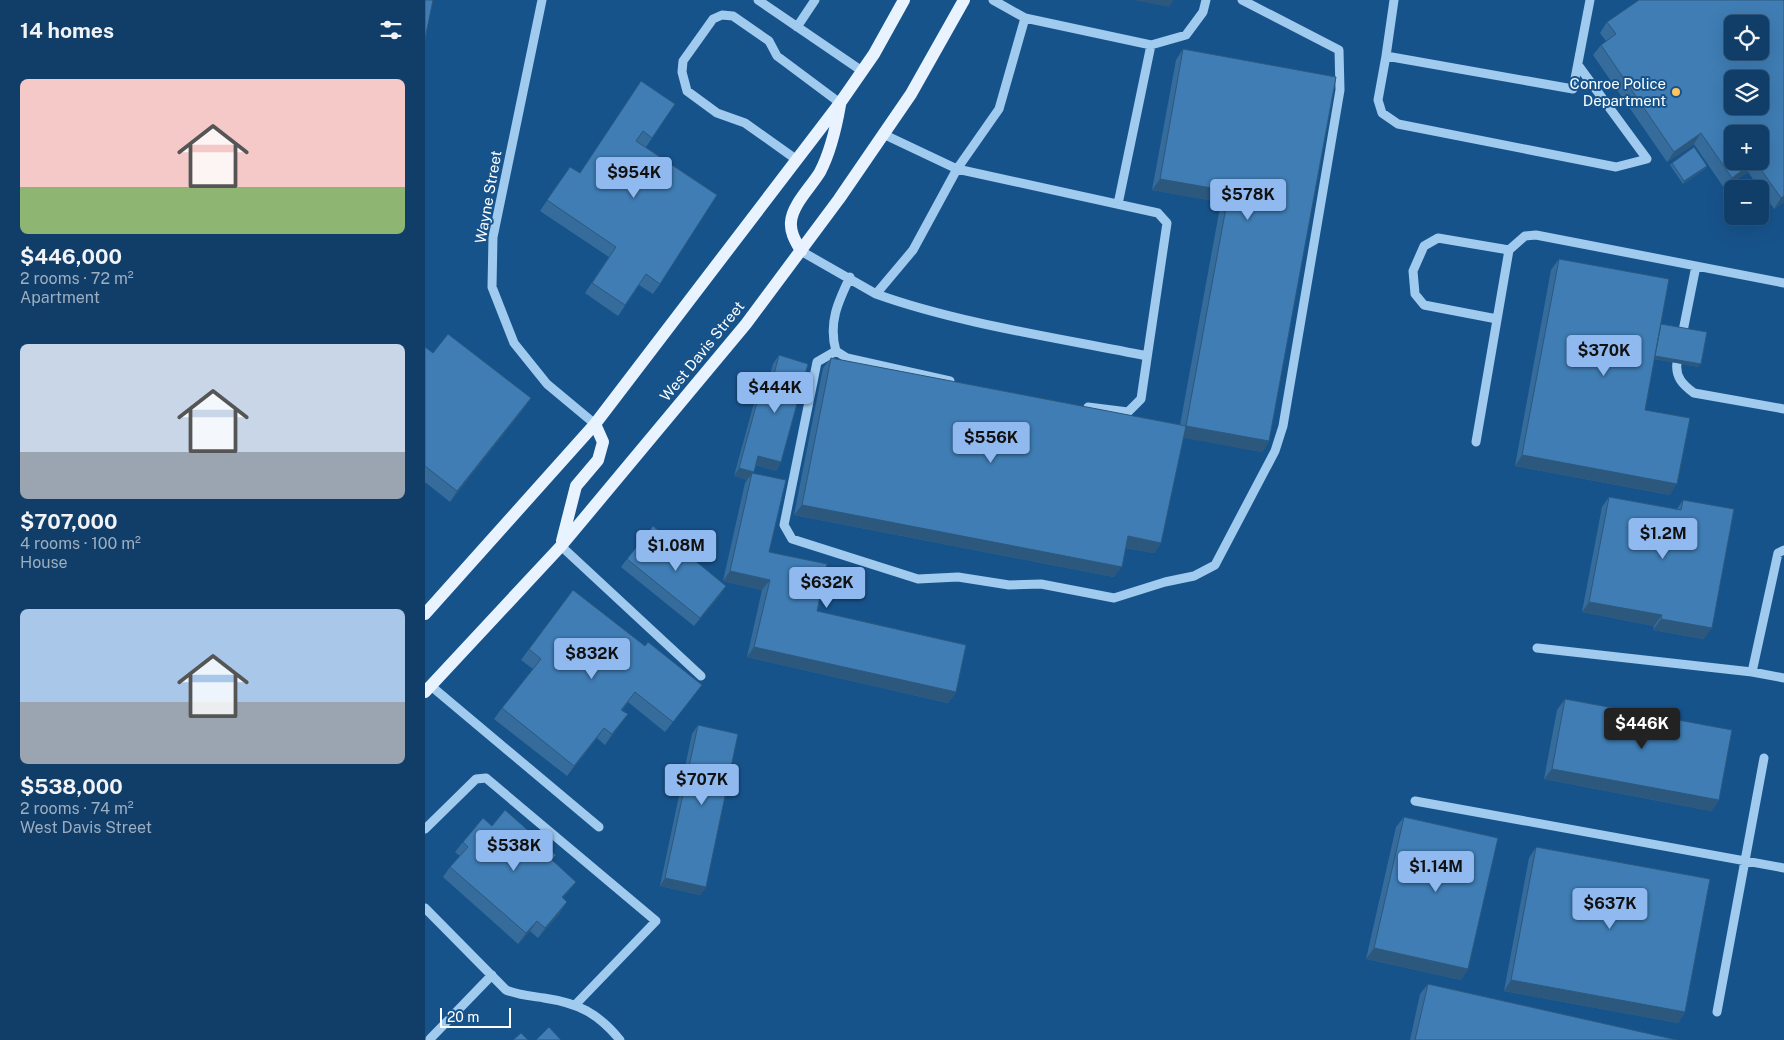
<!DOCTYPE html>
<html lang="en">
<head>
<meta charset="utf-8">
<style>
  body { margin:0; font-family:"Public Sans",sans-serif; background:#1a456e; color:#f1f3f6; height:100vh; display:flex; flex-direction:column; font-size:19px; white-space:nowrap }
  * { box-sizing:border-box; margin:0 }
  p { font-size:16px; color:#9caec0 }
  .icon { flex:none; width:28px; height:28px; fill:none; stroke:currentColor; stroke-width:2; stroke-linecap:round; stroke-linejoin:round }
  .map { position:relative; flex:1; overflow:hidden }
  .drawer { display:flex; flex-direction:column; background:#113e68; width:425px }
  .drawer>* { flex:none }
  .controls { position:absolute; left:1299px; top:15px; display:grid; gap:10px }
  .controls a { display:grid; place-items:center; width:45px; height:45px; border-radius:8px; background:#113e68; box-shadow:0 5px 20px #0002,0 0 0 1px #30577c; font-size:25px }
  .scale { position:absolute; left:15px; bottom:12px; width:71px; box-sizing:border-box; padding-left:5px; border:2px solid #fff; border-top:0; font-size:14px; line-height:18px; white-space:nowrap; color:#fff; -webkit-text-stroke:4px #17538b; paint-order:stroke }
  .price { position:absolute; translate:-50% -42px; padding:0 11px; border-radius:5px; background:#90b9f0; color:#111; font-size:16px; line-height:32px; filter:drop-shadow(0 1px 2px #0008) }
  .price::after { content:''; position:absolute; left:50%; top:30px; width:15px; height:11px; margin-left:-8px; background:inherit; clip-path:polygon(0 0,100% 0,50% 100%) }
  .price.selected { background:#222; color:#fff }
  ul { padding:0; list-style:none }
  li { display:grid; align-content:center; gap:10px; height:265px; padding:0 20px }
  li span { display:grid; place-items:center; height:155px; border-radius:8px; color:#555 }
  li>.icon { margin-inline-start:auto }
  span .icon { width:90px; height:90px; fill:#fffc; stroke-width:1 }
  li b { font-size:21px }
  h2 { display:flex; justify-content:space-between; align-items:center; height:60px; padding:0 20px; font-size:21px }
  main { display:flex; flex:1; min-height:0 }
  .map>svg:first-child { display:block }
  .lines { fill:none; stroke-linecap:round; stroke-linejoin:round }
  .minor { stroke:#a1caef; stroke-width:9 }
  .major { stroke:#e8f3ff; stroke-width:12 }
  .wall { fill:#366c9b }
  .shaded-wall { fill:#2c587e }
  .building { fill:#3f7db4; stroke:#2c587e; fill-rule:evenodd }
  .poi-dot { fill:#ffc45e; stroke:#17538b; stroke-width:2 }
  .labels { text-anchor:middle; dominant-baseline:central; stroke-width:4; stroke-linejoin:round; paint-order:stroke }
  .poi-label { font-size:15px; fill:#fff; stroke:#17538b; text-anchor:end }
  .street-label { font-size:15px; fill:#fff; stroke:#17538b }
</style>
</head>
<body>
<main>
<section class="drawer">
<h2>14 homes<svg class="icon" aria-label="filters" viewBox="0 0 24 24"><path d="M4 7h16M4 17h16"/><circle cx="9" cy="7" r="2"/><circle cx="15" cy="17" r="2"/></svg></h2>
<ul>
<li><span style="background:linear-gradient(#f6c9c9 70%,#8fb573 0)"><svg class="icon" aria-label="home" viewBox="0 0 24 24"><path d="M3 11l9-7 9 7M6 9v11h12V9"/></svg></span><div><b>$446,000</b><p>2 rooms · 72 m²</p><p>Apartment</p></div></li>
<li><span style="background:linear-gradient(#c9d6e8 70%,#9aa5b1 0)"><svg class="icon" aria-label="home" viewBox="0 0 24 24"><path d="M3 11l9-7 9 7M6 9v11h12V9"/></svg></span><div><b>$707,000</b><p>4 rooms · 100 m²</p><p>House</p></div></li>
<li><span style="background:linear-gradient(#a9c7e8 60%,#9aa5b1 0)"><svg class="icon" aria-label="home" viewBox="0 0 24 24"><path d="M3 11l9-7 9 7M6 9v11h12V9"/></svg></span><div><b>$538,000</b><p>2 rooms · 74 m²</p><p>West Davis Street</p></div></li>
</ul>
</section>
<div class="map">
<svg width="1359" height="1040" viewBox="0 0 1359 1040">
  <rect width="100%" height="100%" fill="#17538b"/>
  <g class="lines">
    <path class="minor" d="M 117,0 L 68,237 L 67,287 L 89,343 L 122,384 L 170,424
      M 333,0 L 437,71
      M 969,0 L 961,56 L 1148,89 L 1165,0
      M 600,18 L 726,45 L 693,204
      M 372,27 L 390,0
      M 726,45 L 761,35 L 778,12 L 781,0
      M 961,56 L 953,100 L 957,113 L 973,124 L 1191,167 L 1222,159 L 1153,65
      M 458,134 L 532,169 L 733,213 L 742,223 L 716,399 L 703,412 L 663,407
      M 372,160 L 320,123 L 292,113 L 262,91 L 257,72 L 258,61 L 288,19 L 297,15 L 308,16 L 344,41 L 352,56 L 415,103
      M 376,251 L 451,294 L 488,250 L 532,169 L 574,109 L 600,18 L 568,0
      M 425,277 C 413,302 403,323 411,351 L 422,358 L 525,381
      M 451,294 C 535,324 634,338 722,356
      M 1072,319 L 999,305 L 990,294 L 988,271 L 999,246 L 1013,238 L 1084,250
      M 1258,331 L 1271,266
      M 411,351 L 392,362 L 359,525 L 367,539 L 493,579 L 533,577 L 584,585 L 616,584 L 689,598 L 740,582 L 769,576 L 790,565 L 850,451 L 858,426 L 915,90 L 914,50 L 817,0
      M 1252,363 C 1250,377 1258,385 1269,393 L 1359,409
      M 1051,442 L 1084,250 L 1100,236 L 1111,235 L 1359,283
      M 136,546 L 276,676
      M 1112,648 L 1327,672 L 1359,678
      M 1327,672 L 1353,553 L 1359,550
      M 6,686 L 174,827
      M 990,801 L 1359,868
      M 0,829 L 51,779 L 61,778 L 231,921 L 151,1004
      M 0,908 L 81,990 C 93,995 106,996 119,998 C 153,1003 173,1013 195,1040
      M 1292,1012 L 1339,758
      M 5,1039 L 67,975"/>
    <path class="major" d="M 376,251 C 371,242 365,233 366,222 C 367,205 386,187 395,172 C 406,151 411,128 415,105
      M 137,541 L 151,486 L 173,460 L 178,442 L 170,424
      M 0,614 L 170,424 L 415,103 L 449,54 L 479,0
      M 0,692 L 136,546 L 321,324 L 414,199 L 486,94 L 539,0"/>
  </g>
  <path class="wall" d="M 1359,0 L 1359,202 L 1349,209 L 1323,172 L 1299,188 L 1269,144 L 1242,162 L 1168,55 L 1176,45 L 1181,41 L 1175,33 L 1182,22 Z
    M 758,49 L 911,77 L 844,441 L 837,452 L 758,437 L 736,543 L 729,553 L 700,548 L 689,577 L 369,515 L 398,368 L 406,358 L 755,425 L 796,202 L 727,190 L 751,60 Z
    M 250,104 L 221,147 L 235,284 L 228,294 L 214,285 L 193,316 L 160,293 L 184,257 L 115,211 L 145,167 L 155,173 Z
    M 1247,163 L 1282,166 L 1280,169 L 1258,184 L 1245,165 Z
    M 1134,259 L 1236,324 L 1274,367 L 1229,359 L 1220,410 L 1245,495 L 1090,466 L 1126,270 Z
    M 0,347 L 8,353 L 106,398 L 99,408 L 25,502 L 0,482 Z
    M 354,355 L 356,462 L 351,471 L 330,465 L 328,473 L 344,552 L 392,611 L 531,692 L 523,703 L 322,657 L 337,590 L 298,581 L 320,483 L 322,480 L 309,476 L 329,403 L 334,395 L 339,396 L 348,364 Z
    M 1184,497 L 1252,509 L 1258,500 L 1279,639 L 1228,630 L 1229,626 L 1157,612 L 1177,507 Z
    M 202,559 L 296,594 L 269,626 L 196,567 Z
    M 104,649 L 269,695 L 240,732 L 203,702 L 197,710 L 203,714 L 180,745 L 172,738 L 142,776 L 69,719 L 77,708 L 108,669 L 96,660 Z
    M 1140,699 L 1294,800 L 1286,811 L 1119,779 L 1132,710 Z
    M 273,725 L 281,887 L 275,895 L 235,886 L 267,734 Z
    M 979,817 L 1043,969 L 1036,980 L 941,959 L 971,827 Z
    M 67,826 L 127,861 L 151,882 L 138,898 L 135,913 L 113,938 L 105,931 L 93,944 L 18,877 L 25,867 L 35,856 L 30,852 L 38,842 Z
    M 1111,847 L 1260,1012 L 1253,1023 L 1079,991 L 1104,858 Z
    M 1003,984 L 1252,1040 L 985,1040 L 995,994 Z"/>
  <path class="shaded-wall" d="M 708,0 L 749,0 L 744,7 Z
    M 1276,133 L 1269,144 L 1242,162 L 1249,152 Z
    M 1330,161 L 1323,172 L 1299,188 L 1307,178 Z
    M 1282,166 L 1280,169 L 1258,184 L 1259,181 Z
    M 735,179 L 804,191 L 796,202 L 727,190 Z
    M 1359,196 L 1359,202 L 1349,209 L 1356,198 Z
    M 1226,355 L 1276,364 L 1274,367 L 1224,358 Z
    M 106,398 L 99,408 L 25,502 L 32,491 Z
    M 761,426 L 844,441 L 837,452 L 753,437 Z
    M 1097,455 L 1252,484 L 1245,495 L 1090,466 Z
    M 333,456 L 356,462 L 351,471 L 327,464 Z
    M 314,468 L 329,472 L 322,480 L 309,476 Z
    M 377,505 L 697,567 L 689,577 L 369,515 Z
    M 703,536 L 736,543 L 729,553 L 695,547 Z
    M 305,571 L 345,580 L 337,590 L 298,581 Z
    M 301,586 L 296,594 L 269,626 L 275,618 Z
    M 1164,602 L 1237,615 L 1229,626 L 1157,612 Z
    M 1236,619 L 1287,628 L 1279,639 L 1228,630 Z
    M 329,647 L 531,692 L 523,703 L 322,657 Z
    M 203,714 L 195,725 L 180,745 L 187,734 Z
    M 179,728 L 172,738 L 142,776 L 149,766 Z
    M 1127,769 L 1294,800 L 1286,811 L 1119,779 Z
    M 240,878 L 281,887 L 275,895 L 235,886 Z
    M 151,882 L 143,892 L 130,908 L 137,897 Z
    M 142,902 L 135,913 L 113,938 L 120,928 Z
    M 112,921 L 105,931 L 93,944 L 101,933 Z
    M 949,948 L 1043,969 L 1036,980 L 941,959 Z
    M 1086,980 L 1260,1012 L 1253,1023 L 1079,991 Z"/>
  <path class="building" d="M 0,0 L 8,0 L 0,39 Z
    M 1214,0 L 1359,0 L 1359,196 L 1356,198 L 1330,161 L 1335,161 L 1335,134 L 1308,134 L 1308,161 L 1330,161 L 1307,178 L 1276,133 L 1249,152 L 1176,45 L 1191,34 L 1182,22 ZM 1308,24 L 1335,24 L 1335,51 L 1308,51 ZM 1308,79 L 1335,79 L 1335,106 L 1308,106 Z
    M 758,49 L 911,77 L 844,441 L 761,426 L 804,191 L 735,179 Z
    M 216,81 L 250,104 L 227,138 L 218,131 L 211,141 L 292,195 L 235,284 L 221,274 L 200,305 L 167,283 L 191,247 L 122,200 L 145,167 L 155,173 Z
    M 1269,147 L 1282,166 L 1259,181 L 1247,163 Z
    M 1134,259 L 1244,279 L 1220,410 L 1265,418 L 1252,484 L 1097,455 Z
    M 1236,324 L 1282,332 L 1276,364 L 1230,356 Z
    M 23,334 L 106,398 L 32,491 L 0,466 L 0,347 L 8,353 Z
    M 354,355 L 383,364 L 356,462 L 333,456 L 329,472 L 314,468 L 334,395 L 343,397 Z
    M 406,358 L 761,426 L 736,543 L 703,536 L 697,567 L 377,505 Z
    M 327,473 L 361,480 L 344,552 L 402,564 L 392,611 L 541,645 L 531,692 L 329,647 L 345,580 L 305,571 Z
    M 1184,497 L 1256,510 L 1258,500 L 1309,509 L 1287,628 L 1236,619 L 1237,615 L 1164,602 Z
    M 228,526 L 301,586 L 275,618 L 202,559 Z
    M 148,590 L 220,646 L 223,642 L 277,685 L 248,722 L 210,692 L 196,710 L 203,714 L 187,734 L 179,728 L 149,766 L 77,708 L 116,659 L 104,649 Z
    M 1140,699 L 1307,730 L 1294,800 L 1127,769 Z
    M 273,725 L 313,734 L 281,887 L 240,878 Z
    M 80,810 L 131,855 L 127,860 L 151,882 L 137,897 L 142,902 L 120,928 L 112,921 L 101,933 L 25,867 L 43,847 L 38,842 L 58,818 L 67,826 Z
    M 979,817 L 1073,838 L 1043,969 L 949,948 Z
    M 1111,847 L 1285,879 L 1260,1012 L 1086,980 Z
    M 1003,984 L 1252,1040 L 990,1040 Z
    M 124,1027 L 136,1040 L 111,1040 Z
    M 96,1033 L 103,1040 L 88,1040 Z"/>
  <circle class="poi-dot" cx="1251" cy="92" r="5"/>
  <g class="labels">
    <g class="poi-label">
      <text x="1241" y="83">Conroe Police<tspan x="1241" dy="17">Department</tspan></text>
    </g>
    <g class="street-label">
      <text transform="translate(63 197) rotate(-80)">Wayne Street</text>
      <text transform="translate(277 351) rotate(-51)">West Davis Street</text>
    </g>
  </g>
</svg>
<div class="controls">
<a><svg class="icon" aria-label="locate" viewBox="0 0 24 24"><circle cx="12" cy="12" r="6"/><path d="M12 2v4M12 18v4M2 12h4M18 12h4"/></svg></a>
<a><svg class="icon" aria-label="layers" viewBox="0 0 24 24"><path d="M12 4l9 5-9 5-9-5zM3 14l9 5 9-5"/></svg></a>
<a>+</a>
<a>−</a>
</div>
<div class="scale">20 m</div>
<b class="price" style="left:209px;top:199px">$954K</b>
<b class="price" style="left:823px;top:221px">$578K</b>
<b class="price" style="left:1179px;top:377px">$370K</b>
<b class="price" style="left:350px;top:414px">$444K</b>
<b class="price" style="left:566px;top:464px">$556K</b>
<b class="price" style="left:1238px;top:560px">$1.2M</b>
<b class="price" style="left:251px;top:572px">$1.08M</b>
<b class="price" style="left:402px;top:609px">$632K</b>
<b class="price" style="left:167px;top:680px">$832K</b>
<b class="price selected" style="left:1217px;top:750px">$446K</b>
<b class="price" style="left:277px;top:806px">$707K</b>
<b class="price" style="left:89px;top:872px">$538K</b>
<b class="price" style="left:1011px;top:893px">$1.14M</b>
<b class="price" style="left:1185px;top:930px">$637K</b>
</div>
</main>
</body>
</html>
